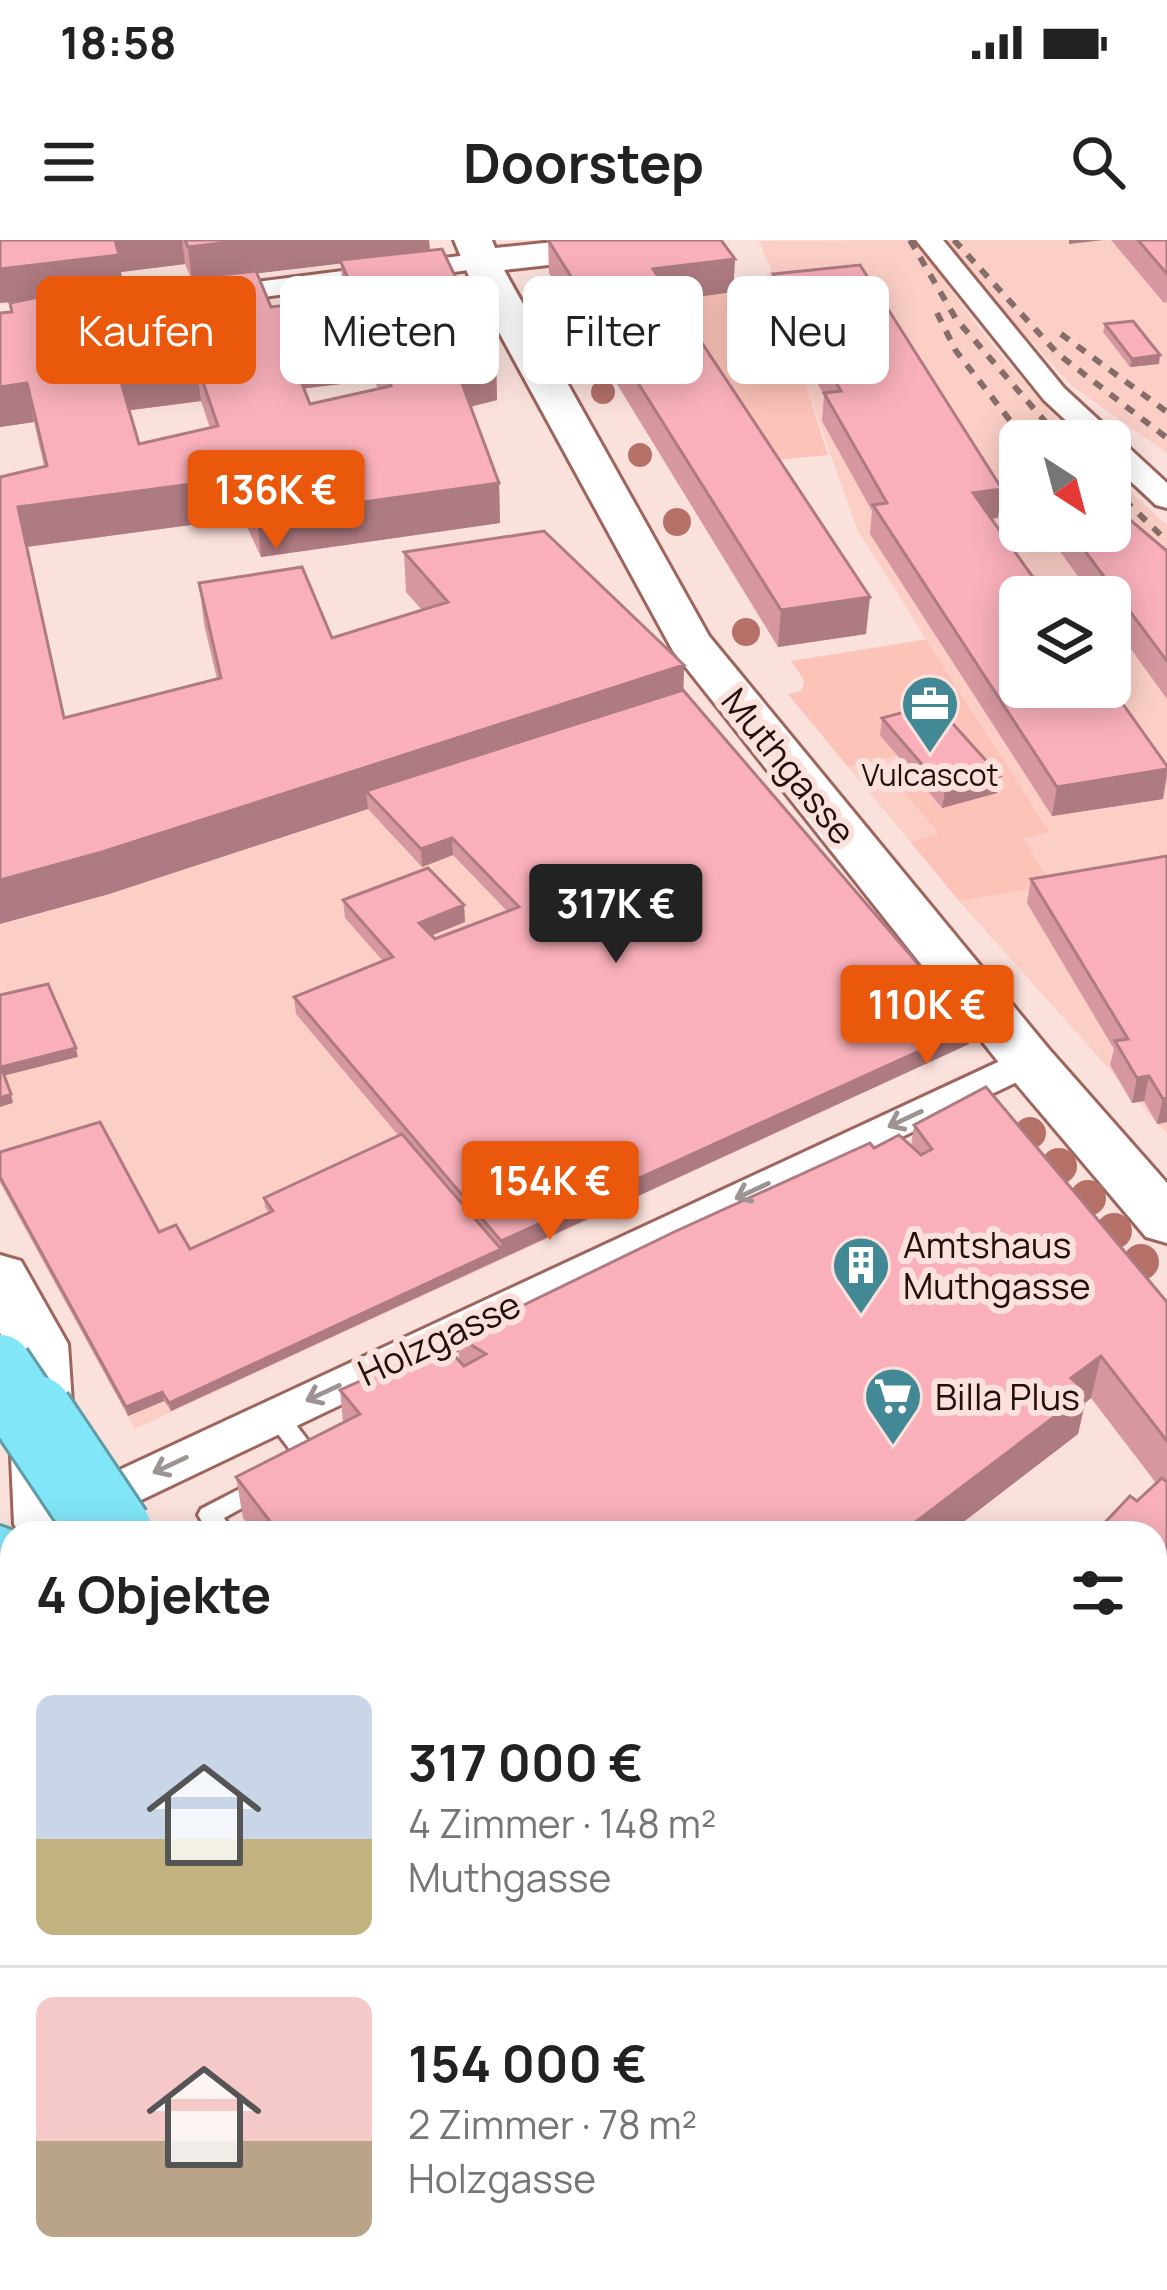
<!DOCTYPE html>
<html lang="de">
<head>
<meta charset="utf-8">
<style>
  body { margin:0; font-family:Manrope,sans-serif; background:#f2f2f2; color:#222; height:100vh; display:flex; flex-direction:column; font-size:45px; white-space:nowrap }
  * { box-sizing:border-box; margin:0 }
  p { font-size:39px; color:#767676 }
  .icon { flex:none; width:66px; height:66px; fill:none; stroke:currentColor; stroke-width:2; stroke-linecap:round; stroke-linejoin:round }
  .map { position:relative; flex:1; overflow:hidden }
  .sheet { position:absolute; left:0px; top:1281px; width:1167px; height:771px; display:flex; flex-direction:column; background:#fff; border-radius:36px 36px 0 0; box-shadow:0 6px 30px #0003 }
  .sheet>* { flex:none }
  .banner { position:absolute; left:36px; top:36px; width:1095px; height:108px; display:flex; gap:24px }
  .needle { width:78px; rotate:144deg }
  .tools { position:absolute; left:999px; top:180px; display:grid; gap:24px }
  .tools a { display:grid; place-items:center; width:132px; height:132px; border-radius:18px; background:#fff; box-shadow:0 6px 30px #0003; font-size:60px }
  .price { position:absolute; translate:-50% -102px; padding:0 27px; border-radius:12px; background:#ea580c; color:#fff; font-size:39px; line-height:78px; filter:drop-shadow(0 3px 6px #0008) }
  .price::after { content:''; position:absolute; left:50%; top:72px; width:36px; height:27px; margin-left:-18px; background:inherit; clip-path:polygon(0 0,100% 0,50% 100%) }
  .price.on { background:#222; color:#fff }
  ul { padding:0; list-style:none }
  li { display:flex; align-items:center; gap:36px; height:300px; padding:0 36px }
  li+li { border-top:3px solid #e0e0e0 }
  li span { display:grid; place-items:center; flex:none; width:336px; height:240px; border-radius:18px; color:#555 }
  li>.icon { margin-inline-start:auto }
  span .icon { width:144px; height:144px; fill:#fffc; stroke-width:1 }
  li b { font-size:51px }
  h2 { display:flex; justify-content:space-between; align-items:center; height:144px; padding:0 36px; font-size:51px }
  .pill { padding:0 42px; border-radius:18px; background:#fff; box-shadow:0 6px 30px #0003; font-size:42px; line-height:108px }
  .pill.on { background:#ea580c; color:#fff }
  .status { display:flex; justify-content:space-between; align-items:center; height:84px; padding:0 60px; background:#fff; direction:ltr }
  .status svg { height:33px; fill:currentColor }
  header { display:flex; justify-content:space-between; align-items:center; height:156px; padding:0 36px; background:#fff; font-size:54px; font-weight:700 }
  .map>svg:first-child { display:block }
  .built { fill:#fbcfc6; fill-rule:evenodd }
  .green { fill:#fcc3b8 }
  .water { fill:#6ed489 }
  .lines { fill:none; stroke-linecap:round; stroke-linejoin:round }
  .lane-casing { stroke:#9d655b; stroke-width:6 }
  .street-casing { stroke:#9d655b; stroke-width:6 }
  .secondary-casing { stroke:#9d655b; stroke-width:6 }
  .highway-casing { stroke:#619ba5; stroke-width:6 }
  .lane { fill:#fff; fill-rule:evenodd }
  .street { fill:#fff; fill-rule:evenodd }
  .secondary { fill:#fff; fill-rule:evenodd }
  .highway { fill:#81e6f8; fill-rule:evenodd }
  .rail { stroke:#856d69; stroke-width:6; stroke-dasharray:10 10; stroke-linecap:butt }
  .highway-bridge-far1-casing { stroke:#619ba5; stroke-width:68; stroke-linecap:butt }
  .highway-bridge-casing { stroke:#619ba5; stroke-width:86; stroke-linecap:butt }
  .highway-bridge-far1 { stroke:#81e6f8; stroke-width:62 }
  .highway-bridge { stroke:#81e6f8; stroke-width:80 }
  .tree { fill:#b57168 }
  .wall { fill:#d697a0; fill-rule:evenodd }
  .shaded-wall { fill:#ae7b82 }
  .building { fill:#f9b0ba; stroke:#ae7b82; stroke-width:3; fill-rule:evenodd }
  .oneway { stroke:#9d9392 }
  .labels { text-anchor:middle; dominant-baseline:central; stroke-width:12; stroke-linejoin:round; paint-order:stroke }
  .far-poi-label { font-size:30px; fill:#250f0c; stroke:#fbe1dc }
  .street-label { font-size:36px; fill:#250f0c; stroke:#fbe1dc }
  .poi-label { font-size:36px; fill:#250f0c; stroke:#fbe1dc; text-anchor:start }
</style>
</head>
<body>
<div class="status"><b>18:58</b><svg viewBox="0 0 49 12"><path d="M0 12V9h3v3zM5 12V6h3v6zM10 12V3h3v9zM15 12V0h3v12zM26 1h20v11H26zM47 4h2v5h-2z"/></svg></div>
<header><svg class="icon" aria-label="menu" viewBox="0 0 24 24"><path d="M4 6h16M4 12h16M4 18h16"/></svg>Doorstep<svg class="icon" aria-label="search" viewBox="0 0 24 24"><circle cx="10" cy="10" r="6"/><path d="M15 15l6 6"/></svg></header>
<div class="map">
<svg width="1167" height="2050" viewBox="0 0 1167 2050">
  <rect width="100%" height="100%" fill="#fbe1dc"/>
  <path class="built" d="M 923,0 L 949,48 L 993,106 L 1076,201 L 1020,201 L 1020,205 L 1008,194 L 1020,212 L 1020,291 L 1110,291 L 1110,233 L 1167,285 L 1167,894 L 959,661 L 788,454 L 802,451 L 804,440 L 791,421 L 926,399 L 857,289 L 804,139 L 744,57 L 771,30 L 759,1 ZM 1020,357 L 1110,357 L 1110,447 L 1020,447 Z
    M 938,0 L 1167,0 L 1167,213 L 1072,146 Z
    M 683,467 L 969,804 L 135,1189 L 0,943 L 0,685 L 109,654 Z"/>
  <path class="green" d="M 733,52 L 744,57 L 804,139 L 828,215 L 757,222 L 653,63 Z
    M 926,400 L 1050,593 L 1023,598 L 1052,645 L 959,661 L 911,602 L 939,593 L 888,534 L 910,529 L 898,515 L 848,527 L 788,454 L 802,451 L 804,440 L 791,421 Z
    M 0,1292 L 12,1318 L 12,1638 L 0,1617 Z"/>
  <path class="water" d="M 0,1682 L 12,1701 L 12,2040 L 313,2040 L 322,2050 L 0,2050 Z"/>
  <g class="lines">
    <defs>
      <path id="lane" d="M 276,1166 L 284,1169 L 319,1215 L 322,1221 L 313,1231 L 297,1231 L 294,1225 L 297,1219 L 268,1181 L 265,1175 L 268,1169 Z
        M 261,1238 L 269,1241 L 272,1247 L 269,1253 L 224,1278 L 234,1293 L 209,1293 L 198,1275 L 201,1269 Z
        M 871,2040 L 909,2040 L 914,2050 L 875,2050 Z"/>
      <path id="street" d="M 916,0 L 943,0 L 1064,148 L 1167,243 L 1167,268 L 1156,265 L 1110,222 L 1110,201 L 1088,201 L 1044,160 Z
        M 483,13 L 492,15 L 496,21 L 492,27 L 210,64 L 197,56 L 210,48 Z
        M 1028,808 L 1042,812 L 1047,821 L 1042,830 L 91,1284 L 75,1289 L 59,1284 L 52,1271 L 59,1258 Z"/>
      <path id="secondary" d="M 454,0 L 492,0 L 495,8 L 573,0 L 694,0 L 688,8 L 675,11 L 504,30 L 709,396 L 1048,808 L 1167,943 L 1167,1003 L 1146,997 L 1008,834 L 673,411 L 470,39 Z
        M 0,1015 L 21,1021 L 68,1104 L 80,1281 L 86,1293 L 19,1293 L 14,1284 L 6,1104 L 0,1093 Z"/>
      <path id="highway" d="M 0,1286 L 20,1293 L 12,1293 L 12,1362 L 0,1358 Z
        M 556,2040 L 750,2040 L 754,2050 L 561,2050 Z
        M 775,2040 L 876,2040 L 880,2050 L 780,2050 Z"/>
    </defs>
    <use href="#lane" class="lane-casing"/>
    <use href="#street" class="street-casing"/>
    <use href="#secondary" class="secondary-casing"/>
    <use href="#highway" class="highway-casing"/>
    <use href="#lane" class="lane"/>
    <use href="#street" class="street"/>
    <use href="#secondary" class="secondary"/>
    <use href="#highway" class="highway"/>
    <path class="rail" d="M 910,0 L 956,79 L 1062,201
      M 954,0 L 1058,114 L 1167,198
      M 937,73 L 956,111 L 1026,201
      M 1061,94 L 1167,172
      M 1110,246 L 1167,301"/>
    <defs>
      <path id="highway-bridge-far1" d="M 0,1126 L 35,1178"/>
      <path id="highway-bridge" d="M 33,1175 L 112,1293"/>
    </defs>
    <use href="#highway-bridge-far1" class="highway-bridge-far1-casing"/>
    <use href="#highway-bridge" class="highway-bridge-casing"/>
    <use href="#highway-bridge-far1" class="highway-bridge-far1"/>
    <use href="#highway-bridge" class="highway-bridge"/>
  </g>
  <g class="tree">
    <circle cx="569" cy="95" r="12"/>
    <circle cx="603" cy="152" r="12"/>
    <circle cx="640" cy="215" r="12"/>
    <circle cx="677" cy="282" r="14"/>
    <circle cx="746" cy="392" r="14"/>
    <circle cx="1030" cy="893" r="16"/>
    <circle cx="1059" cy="926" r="18"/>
    <circle cx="1088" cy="958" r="18"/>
    <circle cx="1114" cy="991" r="18"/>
    <circle cx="1141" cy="1022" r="18"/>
  </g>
  <path class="wall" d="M 0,0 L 429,0 L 430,10 L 496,121 L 497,160 L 471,167 L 499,243 L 500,283 L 261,317 L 243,278 L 27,307 L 64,478 L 217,439 L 204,384 L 199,343 L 332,398 L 422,370 L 406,352 L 404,312 L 684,425 L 683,450 L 972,787 L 969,804 L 171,1171 L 164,1161 L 128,1176 L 0,942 L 0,912 L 190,1009 L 269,973 L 265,967 L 264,958 L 398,895 L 296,774 L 294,757 L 383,721 L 345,678 L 343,660 L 464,665 L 465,682 L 432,695 L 435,699 L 507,671 L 453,615 L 422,627 L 368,569 L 109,654 L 0,684 L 0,237 L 44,226 L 34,182 L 0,187 L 0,73 L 12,72 L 15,62 L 0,63 ZM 341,23 L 343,58 L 271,67 L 257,33 ZM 185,24 L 191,38 L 172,40 L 174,59 L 118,66 L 98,62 L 88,53 L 124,49 L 121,32 ZM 374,140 L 378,149 L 310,164 L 304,148 ZM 201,161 L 210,188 L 139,204 L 130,170 Z
    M 548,0 L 735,19 L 733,52 L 674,60 L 866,394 L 778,407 L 549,33 Z
    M 1111,0 L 1167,0 L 1167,62 L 1164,63 Z
    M 773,34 L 998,278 L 991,278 L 1167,526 L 1167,538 L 1163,559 L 1052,576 L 870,294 L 872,271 L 822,181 L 824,155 L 771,61 Z
    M 1105,84 L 1159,124 L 1130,127 L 1103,92 Z
    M 1020,205 L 1020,257 L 1004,235 L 1008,207 Z
    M 1045,291 L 1110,291 L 1167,311 L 1167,459 L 1110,380 L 1110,357 L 1093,357 Z
    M 882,478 L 1000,536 L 997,553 L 942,568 L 880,495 Z
    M 1167,616 L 1167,882 L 1157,884 L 1144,861 L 1132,863 L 1110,825 L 1114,809 L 1027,663 L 1031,639 Z
    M 914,885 L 1167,1062 L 1167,1470 L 1155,1483 L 1137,1261 L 1156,1243 L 1091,1158 L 1085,1163 L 1078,1194 L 949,1293 L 254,1293 L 243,1278 L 236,1237 L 343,1182 L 340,1150 L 459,1121 L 458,1097 L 874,908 L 911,906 Z
    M 1155,1508 L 1167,1514 L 1167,1591 L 1155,1584 Z
    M 1019,2040 L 1155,2040 L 1167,2050 L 1033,2050 Z"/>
  <path class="shaded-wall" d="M 115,0 L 182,0 L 185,24 L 121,32 L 124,49 L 0,63 L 0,29 Z
    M 248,0 L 429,0 L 430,13 L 192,41 L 188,7 Z
    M 1069,0 L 1104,0 L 1069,4 Z
    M 735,19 L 733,52 L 653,63 L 653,29 Z
    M 372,101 L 374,140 L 292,150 L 289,111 Z
    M 1160,115 L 1159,124 L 1130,127 L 1132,119 Z
    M 496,121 L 497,160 L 459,169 L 457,130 Z
    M 196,122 L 201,161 L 124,171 L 118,132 Z
    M 27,143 L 34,182 L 0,187 L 0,147 Z
    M 238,238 L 243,278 L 25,307 L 18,267 Z
    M 499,243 L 500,283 L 261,317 L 257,277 Z
    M 1002,249 L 998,278 L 969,281 L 973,253 Z
    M 870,357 L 866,394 L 778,407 L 781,370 Z
    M 684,425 L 683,467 L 366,551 L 368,569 L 109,654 L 0,684 L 0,640 Z
    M 1167,529 L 1163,559 L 1052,576 L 1057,547 Z
    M 1000,536 L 997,553 L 942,568 L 945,551 Z
    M 452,598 L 453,615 L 422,627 L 421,609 Z
    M 464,665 L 465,682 L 420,700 L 419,683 Z
    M 972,787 L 969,804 L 502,1018 L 501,1001 Z
    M 76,808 L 78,817 L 3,836 L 1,827 Z
    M 1149,836 L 1144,861 L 1132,863 L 1137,838 Z
    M 11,854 L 13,863 L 0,867 L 0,858 Z
    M 1167,858 L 1167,882 L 1157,884 L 1163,859 Z
    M 501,1009 L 502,1018 L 171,1171 L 169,1163 Z
    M 1101,1116 L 1091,1158 L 1085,1163 L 1078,1194 L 949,1293 L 901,1293 L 1071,1138 Z
    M 162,1152 L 164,1161 L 128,1176 L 126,1167 Z
    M 1167,1443 L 1167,1470 L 1155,1483 L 1155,1456 Z"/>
  <path class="building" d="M 0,0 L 115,0 L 119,15 L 0,29 Z
    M 185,0 L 248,0 L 188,7 Z
    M 548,0 L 721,0 L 735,19 L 653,29 L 870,357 L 781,370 Z
    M 1138,0 L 1167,0 L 1167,34 Z
    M 442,9 L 496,121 L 457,130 L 499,243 L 257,277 L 238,238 L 18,267 L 64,478 L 221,438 L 199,343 L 302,327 L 332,398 L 448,362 L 404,312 L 544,291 L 684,425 L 102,612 L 0,640 L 0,237 L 47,226 L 27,143 L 0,147 L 0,73 L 12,72 L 10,63 L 52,54 L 96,53 L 98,62 L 116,60 L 118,66 L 179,58 L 172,40 L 256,31 L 271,67 L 356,57 L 340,20 ZM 372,101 L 391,146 L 310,164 L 289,111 ZM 196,122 L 218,186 L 139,204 L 118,132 Z
    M 860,25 L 1002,249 L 973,253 L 1047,357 L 1020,357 L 1020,447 L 1110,446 L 1167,526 L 1167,529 L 1057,547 L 873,265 L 887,263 L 824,153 L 841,151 L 773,34 Z
    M 54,48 L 55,54 L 41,56 L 39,50 Z
    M 1133,81 L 1160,115 L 1132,119 L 1105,84 Z
    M 1020,205 L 1020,223 L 1008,207 Z
    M 1110,263 L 1167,311 L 1167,421 L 1070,291 L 1110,291 Z
    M 683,450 L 972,787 L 501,1001 L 294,757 L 393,717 L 343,660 L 428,628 L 464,665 L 419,683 L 435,699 L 519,667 L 452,598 L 421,609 L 366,551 Z
    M 935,464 L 1000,536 L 945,551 L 882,478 Z
    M 1167,616 L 1167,858 L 1163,859 L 1149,836 L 1137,838 L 1115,801 L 1128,799 L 1031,639 Z
    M 48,744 L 76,808 L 1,827 L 11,854 L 0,858 L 0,755 Z
    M 986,847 L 1167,1062 L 1167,1201 L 1101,1116 L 1071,1138 L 1087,1152 L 901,1293 L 279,1293 L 236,1237 L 360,1174 L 340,1150 L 444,1104 L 464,1126 L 486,1114 L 458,1097 L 674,992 L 870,903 L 874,908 L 899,895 L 921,915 L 932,909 L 914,885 Z
    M 100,882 L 159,992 L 176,985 L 190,1009 L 273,971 L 264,958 L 402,894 L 501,1009 L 169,1163 L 162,1152 L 126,1167 L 0,937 L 0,912 Z
    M 1162,1238 L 1167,1242 L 1167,1443 L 1155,1456 L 1155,1293 L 1095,1293 L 1130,1256 L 1137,1261 Z
    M 1155,1508 L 1167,1514 L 1167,1545 L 1155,1538 Z
    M 1167,1724 L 1167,2050 L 1088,2050 L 1075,2040 L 1155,2040 L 1155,1743 Z"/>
  <defs><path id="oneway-shaft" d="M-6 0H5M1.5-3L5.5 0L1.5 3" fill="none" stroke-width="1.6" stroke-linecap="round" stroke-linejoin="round" transform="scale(3)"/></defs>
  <g class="oneway">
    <use href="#oneway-shaft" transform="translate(905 879) rotate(155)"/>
    <use href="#oneway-shaft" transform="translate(752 951) rotate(155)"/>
    <use href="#oneway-shaft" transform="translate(323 1153) rotate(155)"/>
    <use href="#oneway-shaft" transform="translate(170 1225) rotate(155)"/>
  </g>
  <defs>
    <symbol id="office-pin" viewBox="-11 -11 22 30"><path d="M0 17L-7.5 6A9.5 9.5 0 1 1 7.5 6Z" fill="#438995" stroke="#fbe1dc"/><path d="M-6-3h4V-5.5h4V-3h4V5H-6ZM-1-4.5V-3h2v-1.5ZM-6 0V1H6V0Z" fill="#fff"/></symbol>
    <symbol id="building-pin" viewBox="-11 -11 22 30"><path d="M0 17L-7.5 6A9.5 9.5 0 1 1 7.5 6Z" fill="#438995" stroke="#fbe1dc"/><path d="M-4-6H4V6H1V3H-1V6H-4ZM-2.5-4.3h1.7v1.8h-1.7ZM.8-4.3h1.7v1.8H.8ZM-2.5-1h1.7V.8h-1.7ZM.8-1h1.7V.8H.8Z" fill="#fff"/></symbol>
    <symbol id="supermarket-pin" viewBox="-11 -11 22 30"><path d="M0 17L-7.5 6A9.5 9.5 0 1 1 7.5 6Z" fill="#438995" stroke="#fbe1dc"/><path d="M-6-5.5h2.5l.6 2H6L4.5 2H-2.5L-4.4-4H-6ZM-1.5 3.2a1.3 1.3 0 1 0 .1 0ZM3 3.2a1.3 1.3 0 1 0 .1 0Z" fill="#fff"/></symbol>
  </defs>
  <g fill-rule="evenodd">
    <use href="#office-pin" x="897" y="431" width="66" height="90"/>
    <use href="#building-pin" x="828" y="992" width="66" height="90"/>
    <use href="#supermarket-pin" x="860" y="1123" width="66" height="90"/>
  </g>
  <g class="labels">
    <g class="far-poi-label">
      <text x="930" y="534">Vulcascot</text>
    </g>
    <g class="street-label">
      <text transform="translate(789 526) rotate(51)">Muthgasse</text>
      <text transform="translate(439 1098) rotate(-25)">Holzgasse</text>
    </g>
    <g class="poi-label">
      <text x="903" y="1004">Amtshaus<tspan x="903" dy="41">Muthgasse</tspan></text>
      <text x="935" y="1156">Billa Plus</text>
    </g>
  </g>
</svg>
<div class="tools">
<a><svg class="needle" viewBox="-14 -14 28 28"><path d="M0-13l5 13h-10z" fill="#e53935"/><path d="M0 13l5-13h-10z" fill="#767676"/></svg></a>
<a><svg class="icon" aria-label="layers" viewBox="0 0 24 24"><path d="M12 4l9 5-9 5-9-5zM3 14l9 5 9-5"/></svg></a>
</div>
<b class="price" style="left:276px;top:312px">136K €</b>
<b class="price on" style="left:616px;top:726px">317K €</b>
<b class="price" style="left:927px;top:827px">110K €</b>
<b class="price" style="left:550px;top:1003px">154K €</b>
<div class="banner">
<a class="pill on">Kaufen</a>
<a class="pill">Mieten</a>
<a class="pill">Filter</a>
<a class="pill">Neu</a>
</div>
<section class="sheet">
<h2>4 Objekte<svg class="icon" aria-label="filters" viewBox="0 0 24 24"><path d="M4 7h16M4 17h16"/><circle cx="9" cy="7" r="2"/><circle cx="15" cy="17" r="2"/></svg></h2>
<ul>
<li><span style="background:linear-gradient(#c9d6e8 60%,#c2b280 0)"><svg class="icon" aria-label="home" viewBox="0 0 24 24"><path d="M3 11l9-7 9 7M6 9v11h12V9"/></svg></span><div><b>317 000 €</b><p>4 Zimmer · 148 m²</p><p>Muthgasse</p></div></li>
<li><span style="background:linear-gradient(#f6c9c9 60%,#b9a48a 0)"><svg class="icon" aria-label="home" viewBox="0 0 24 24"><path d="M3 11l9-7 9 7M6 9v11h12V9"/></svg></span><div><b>154 000 €</b><p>2 Zimmer · 78 m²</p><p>Holzgasse</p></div></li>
</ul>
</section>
</div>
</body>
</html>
